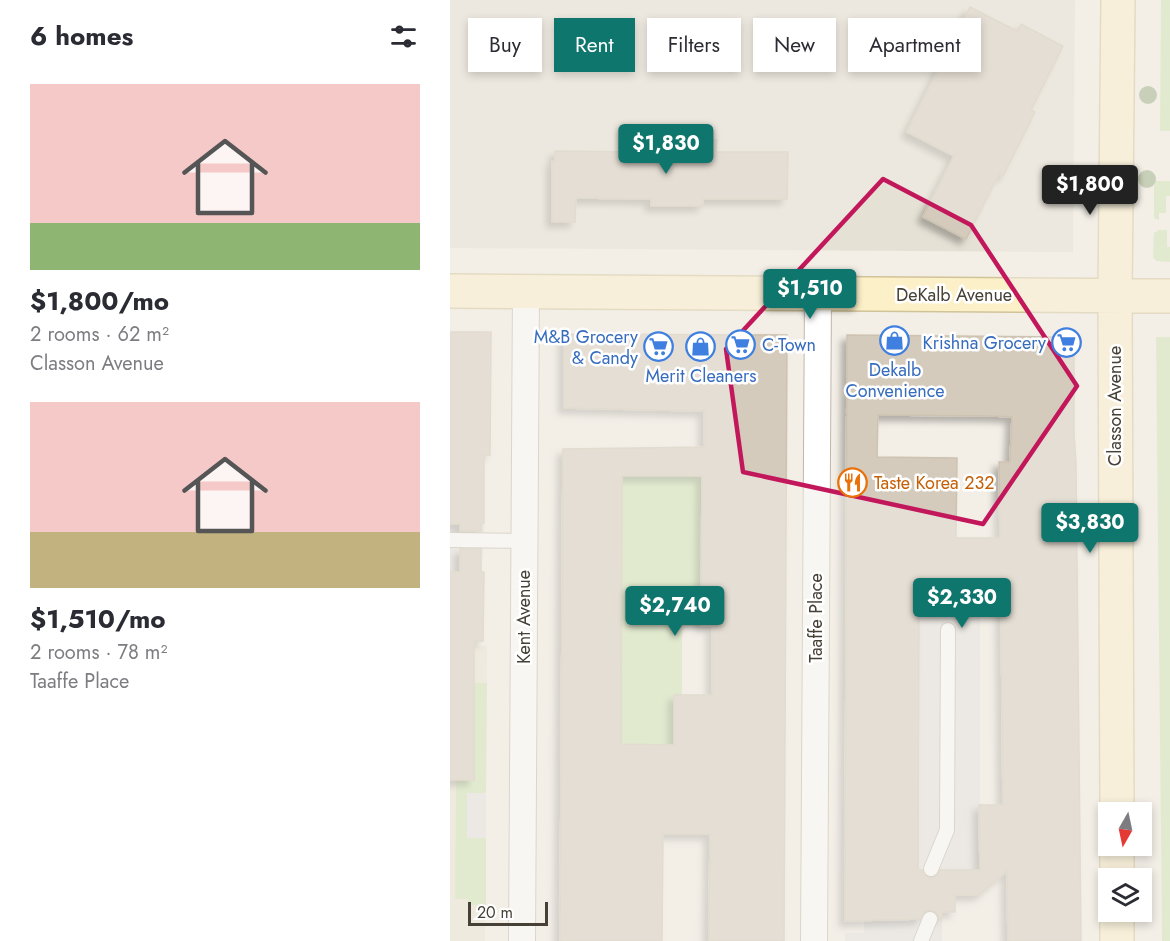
<!DOCTYPE html>
<html lang="en">
<head>
<meta charset="utf-8">
<style>
  body { margin:0; font-family:Jost,sans-serif; background:#f2f2f3; color:#2b2b33; height:100vh; display:flex; flex-direction:column; font-size:22px; white-space:nowrap }
  * { box-sizing:border-box; margin:0 }
  p { font-size:20px; color:#7c7c81 }
  .icon { flex:none; width:33px; height:33px; fill:none; stroke:currentColor; stroke-width:2; stroke-linecap:round; stroke-linejoin:round }
  .map { position:relative; flex:1; overflow:hidden }
  .sheet { display:flex; flex-direction:column; background:#fff; width:450px }
  .sheet>* { flex:none }
  .top-card { position:absolute; left:18px; top:18px; width:570px; height:54px; display:flex; gap:12px }
  .needle { width:39px; rotate:189deg }
  .tools { position:absolute; left:648px; top:802px; display:grid; gap:12px }
  .tools a { display:grid; place-items:center; width:54px; height:54px; border-radius:0px; background:#fff; box-shadow:0 3px 9px #0003; font-size:30px }
  .scale { position:absolute; left:18px; bottom:15px; width:80px; box-sizing:border-box; padding-left:6px; border:3px solid #464036; border-top:0; font-size:16px; line-height:21px; white-space:nowrap; color:#464036; -webkit-text-stroke:4px #fff; paint-order:stroke }
  .price { position:absolute; translate:-50% -51px; padding:0 14px; border-radius:6px; background:#0f766e; color:#fff; font-size:20px; line-height:39px; filter:drop-shadow(0 2px 3px #0008) }
  .price::after { content:''; position:absolute; left:50%; top:36px; width:18px; height:14px; margin-left:-9px; background:inherit; clip-path:polygon(0 0,100% 0,50% 100%) }
  .price.active { background:#222; color:#fff }
  ul { padding:0; list-style:none }
  li { display:grid; align-content:center; gap:12px; height:318px; padding:0 30px }
  li span { display:grid; place-items:center; height:186px; border-radius:0px; color:#555 }
  li>.icon { margin-inline-start:auto }
  span .icon { width:108px; height:108px; fill:#fffc; stroke-width:1 }
  li b { font-size:26px }
  h2 { display:flex; justify-content:space-between; align-items:center; height:72px; padding:0 30px; font-size:26px }
  .pill { padding:0 21px; border-radius:0px; background:#fff; box-shadow:0 3px 9px #0003; font-size:21px; line-height:54px }
  .pill.active { background:#0f766e; color:#fff }
  main { display:flex; flex:1; min-height:0 }
  .map>svg:first-child { display:block }
  .residential { fill:#e6e1d5 }
  .education { fill:#ebe4d2 }
  .green { fill:#cde5b2 }
  .parking { fill:#e4e2df }
  .building { fill:#d4cbbd; stroke:#cec3b1; stroke-width:1.5; fill-rule:evenodd; filter:url(#shadow) }
  .lines { fill:none; stroke-linecap:round; stroke-linejoin:round }
  .lane-casing { stroke:#beb7aa; stroke-width:16 }
  .street-casing { stroke:#beb7aa; stroke-width:28 }
  .secondary-casing { stroke:#d1c398; stroke-width:36 }
  .lane { stroke:#fff; stroke-width:14 }
  .street { stroke:#fff; stroke-width:26 }
  .secondary { stroke:#fcf0c8; stroke-width:33 }
  .tree { fill:#94ac80 }
  .marked { fill:none; stroke:#c2185b; stroke-width:4.5; stroke-linejoin:round }
  .labels { text-anchor:middle; dominant-baseline:central; stroke-width:5; stroke-linejoin:round; paint-order:stroke }
  .street-label { font-size:18px; fill:#464036; stroke:#fff }
  .shop-label { font-size:18px; fill:#366cbe; stroke:#fff; text-anchor:end }
  .food-label { font-size:18px; fill:#c56008; stroke:#fff; text-anchor:start }
</style>
</head>
<body>
<main>
<section class="sheet">
<h2>6 homes<svg class="icon" aria-label="filters" viewBox="0 0 24 24"><path d="M4 7h16M4 17h16"/><circle cx="9" cy="7" r="2"/><circle cx="15" cy="17" r="2"/></svg></h2>
<ul>
<li><span style="background:linear-gradient(#f6c9c9 75%,#8fb573 0)"><svg class="icon" aria-label="home" viewBox="0 0 24 24"><path d="M3 11l9-7 9 7M6 9v11h12V9"/></svg></span><div><b>$1,800/mo</b><p>2 rooms · 62 m²</p><p>Classon Avenue</p></div></li>
<li><span style="background:linear-gradient(#f6c9c9 70%,#c2b280 0)"><svg class="icon" aria-label="home" viewBox="0 0 24 24"><path d="M3 11l9-7 9 7M6 9v11h12V9"/></svg></span><div><b>$1,510/mo</b><p>2 rooms · 78 m²</p><p>Taaffe Place</p></div></li>
</ul>
</section>
<div class="map">
<svg width="720" height="941" viewBox="0 0 720 941">
  <defs>
    <filter id="shadow"><feDropShadow dx="-5.5" dy="5.5" stdDeviation="3" flood-color="#0004"/></filter>
  </defs>
  <rect width="100%" height="100%" fill="#f3efe7"/>
  <path class="residential" d="M 0,0 L 625,0 L 623,252 L 0,248 Z"/>
  <path class="education" d="M 0,646 L 37,646 L 35,941 L 0,941 Z"/>
  <path class="green" d="M 711,0 L 720,0 L 720,131 L 710,131 Z
    M 704,181 L 720,181 L 720,196 L 716,196 L 716,213 L 709,213 L 709,220 L 705,219 L 704,217 Z
    M 709,230 L 717,230 L 717,247 L 720,247 L 720,262 L 706,261 L 703,257 L 704,233 Z
    M 706,337 L 720,337 L 720,941 L 712,941 Z
    M 172,476 L 252,476 L 251,626 L 232,626 L 232,695 L 224,696 L 224,745 L 171,744 Z
    M 24,683 L 37,683 L 36,793 L 17,793 L 17,838 L 36,838 L 36,905 L 18,905 L 18,899 L 5,899 L 6,780 L 24,779 Z"/>
  <path class="parking" d="M 34,523 L 33,558 L 10,557 L 10,572 L 0,572 L 0,524 Z
    M 469,599 L 530,600 L 530,868 L 529,870 L 468,870 Z
    M 17,793 L 36,793 L 36,838 L 17,838 Z
    M 492,918 L 492,941 L 395,941 L 395,933 L 414,933 L 414,920 Z"/>
  <path class="building" d="M 520,7 L 567,31 L 571,24 L 613,46 L 581,110 L 585,112 L 553,176 L 549,174 L 516,239 L 473,217 L 504,156 L 457,132 Z
    M 188,140 L 267,140 L 266,152 L 338,152 L 337,199 L 253,199 L 253,206 L 201,206 L 201,199 L 126,198 L 125,222 L 102,222 L 102,161 L 105,161 L 105,151 L 188,152 Z
    M 0,332 L 41,332 L 40,455 L 34,455 L 34,523 L 31,523 L 31,531 L 10,531 L 10,524 L 0,524 Z
    M 114,334 L 337,335 L 334,941 L 259,941 L 260,834 L 213,834 L 212,941 L 110,941 L 113,449 L 254,447 L 254,411 L 114,408 ZM 172,476 L 252,476 L 251,626 L 262,626 L 262,695 L 224,695 L 224,745 L 171,744 Z
    M 397,335 L 624,337 L 624,434 L 626,464 L 631,941 L 558,941 L 557,871 L 529,895 L 505,895 L 505,912 L 492,912 L 492,918 L 489,918 L 487,913 L 479,910 L 474,912 L 470,919 L 395,921 ZM 428,415 L 542,416 L 562,417 L 560,462 L 549,462 L 550,538 L 506,538 L 507,458 L 427,457 ZM 469,599 L 551,600 L 553,805 L 529,805 L 530,870 L 490,870 L 487,876 L 482,878 L 474,875 L 472,870 L 468,870 Z
    M 10,549 L 31,549 L 31,572 L 34,572 L 33,641 L 24,641 L 24,780 L 0,780 L 0,572 L 10,572 Z"/>
  <g class="lines">
    <defs>
      <path id="lane" d="M 0,540 L 75,541
        M 481,869 L 497,830 L 498,630
        M 471,941 L 480,919"/>
      <path id="street" d="M 72,941 L 76,292
        M 364,941 L 368,294"/>
      <path id="secondary" d="M 0,291 L 720,296
        M 667,813 L 665,295 L 668,0
        M 667,846 L 667,879
        M 667,912 L 667,941"/>
    </defs>
    <use href="#lane" class="lane-casing"/>
    <use href="#street" class="street-casing"/>
    <use href="#secondary" class="secondary-casing"/>
    <use href="#lane" class="lane"/>
    <use href="#street" class="street"/>
    <use href="#secondary" class="secondary"/>
  </g>
  <g class="tree">
    <circle cx="698" cy="95" r="9"/>
    <circle cx="697" cy="179" r="9"/>
  </g>
  <path d="M0 0H720V941H0ZM 433,179 L 521,225 L 627,386 L 533,524 L 293,472 L 276,349 Z" fill="#f3efe7" fill-opacity=".55" fill-rule="evenodd"/>
  <path class="marked" d="M 433,179 L 521,225 L 627,386 L 533,524 L 293,472 L 276,349 Z"/>
  <defs>
    <symbol id="shop-ring" viewBox="-11 -11 22 22"><circle r="9.5" fill="#fff" stroke="#3f7fe0" stroke-width="1.5"/><path d="M-5-2.5h2.3a2.7 3.5 0 0 1 5.4 0H5L5.5 6h-11ZM-1.5-2.5h3a1.5 2.3 0 0 0-3 0Z" fill="#3f7fe0"/></symbol>
    <symbol id="supermarket-ring" viewBox="-11 -11 22 22"><circle r="9.5" fill="#fff" stroke="#3f7fe0" stroke-width="1.5"/><path d="M-6-5.5h2.5l.6 2H6L4.5 2H-2.5L-4.4-4H-6ZM-1.5 3.2a1.3 1.3 0 1 0 .1 0ZM3 3.2a1.3 1.3 0 1 0 .1 0Z" fill="#3f7fe0"/></symbol>
    <symbol id="restaurant-ring" viewBox="-11 -11 22 22"><circle r="9.5" fill="#fff" stroke="#e8710a" stroke-width="1.5"/><path d="M-5-6h1v4h1v-4h1v4h1v-4h1v5L-1.5 .5V6h-2V.5L-5-1ZM5-6V6H3V1.5H1.5Q1.5-4 5-6Z" fill="#e8710a"/></symbol>
  </defs>
  <g fill-rule="evenodd">
    <use href="#shop-ring" x="428" y="324" width="33" height="33"/>
    <use href="#supermarket-ring" x="600" y="326" width="33" height="33"/>
    <use href="#supermarket-ring" x="274" y="328" width="33" height="33"/>
    <use href="#supermarket-ring" x="192" y="330" width="33" height="33"/>
    <use href="#shop-ring" x="234" y="330" width="33" height="33"/>
    <use href="#restaurant-ring" x="386" y="466" width="33" height="33"/>
  </g>
  <g class="labels">
    <g class="street-label">
      <text x="504" y="295">DeKalb Avenue</text>
      <text transform="translate(665 406) rotate(-90)">Classon Avenue</text>
      <text transform="translate(74 617) rotate(-90)">Kent Avenue</text>
      <text transform="translate(366 618) rotate(-90)">Taaffe Place</text>
    </g>
    <g class="shop-label">
      <text x="188" y="337">M&amp;B Grocery<tspan x="188" dy="21">&amp; Candy</tspan></text>
      <text x="596" y="343">Krishna Grocery</text>
      <text x="312" y="345" text-anchor="start">C-Town</text>
      <text x="445" y="370" text-anchor="middle">Dekalb<tspan x="445" dy="21">Convenience</tspan></text>
      <text x="251" y="376" text-anchor="middle">Merit Cleaners</text>
    </g>
    <g class="food-label">
      <text x="424" y="483">Taste Korea 232</text>
    </g>
  </g>
</svg>
<div class="tools">
<a><svg class="needle" viewBox="-14 -14 28 28"><path d="M0-13l5 13h-10z" fill="#e53935"/><path d="M0 13l5-13h-10z" fill="#7c7c81"/></svg></a>
<a><svg class="icon" aria-label="layers" viewBox="0 0 24 24"><path d="M12 4l9 5-9 5-9-5zM3 14l9 5 9-5"/></svg></a>
</div>
<div class="scale">20 m</div>
<b class="price" style="left:216px;top:175px">$1,830</b>
<b class="price active" style="left:640px;top:216px">$1,800</b>
<b class="price" style="left:360px;top:320px">$1,510</b>
<b class="price" style="left:640px;top:554px">$3,830</b>
<b class="price" style="left:512px;top:629px">$2,330</b>
<b class="price" style="left:225px;top:637px">$2,740</b>
<div class="top-card">
<a class="pill">Buy</a>
<a class="pill active">Rent</a>
<a class="pill">Filters</a>
<a class="pill">New</a>
<a class="pill">Apartment</a>
</div>
</div>
</main>
</body>
</html>
